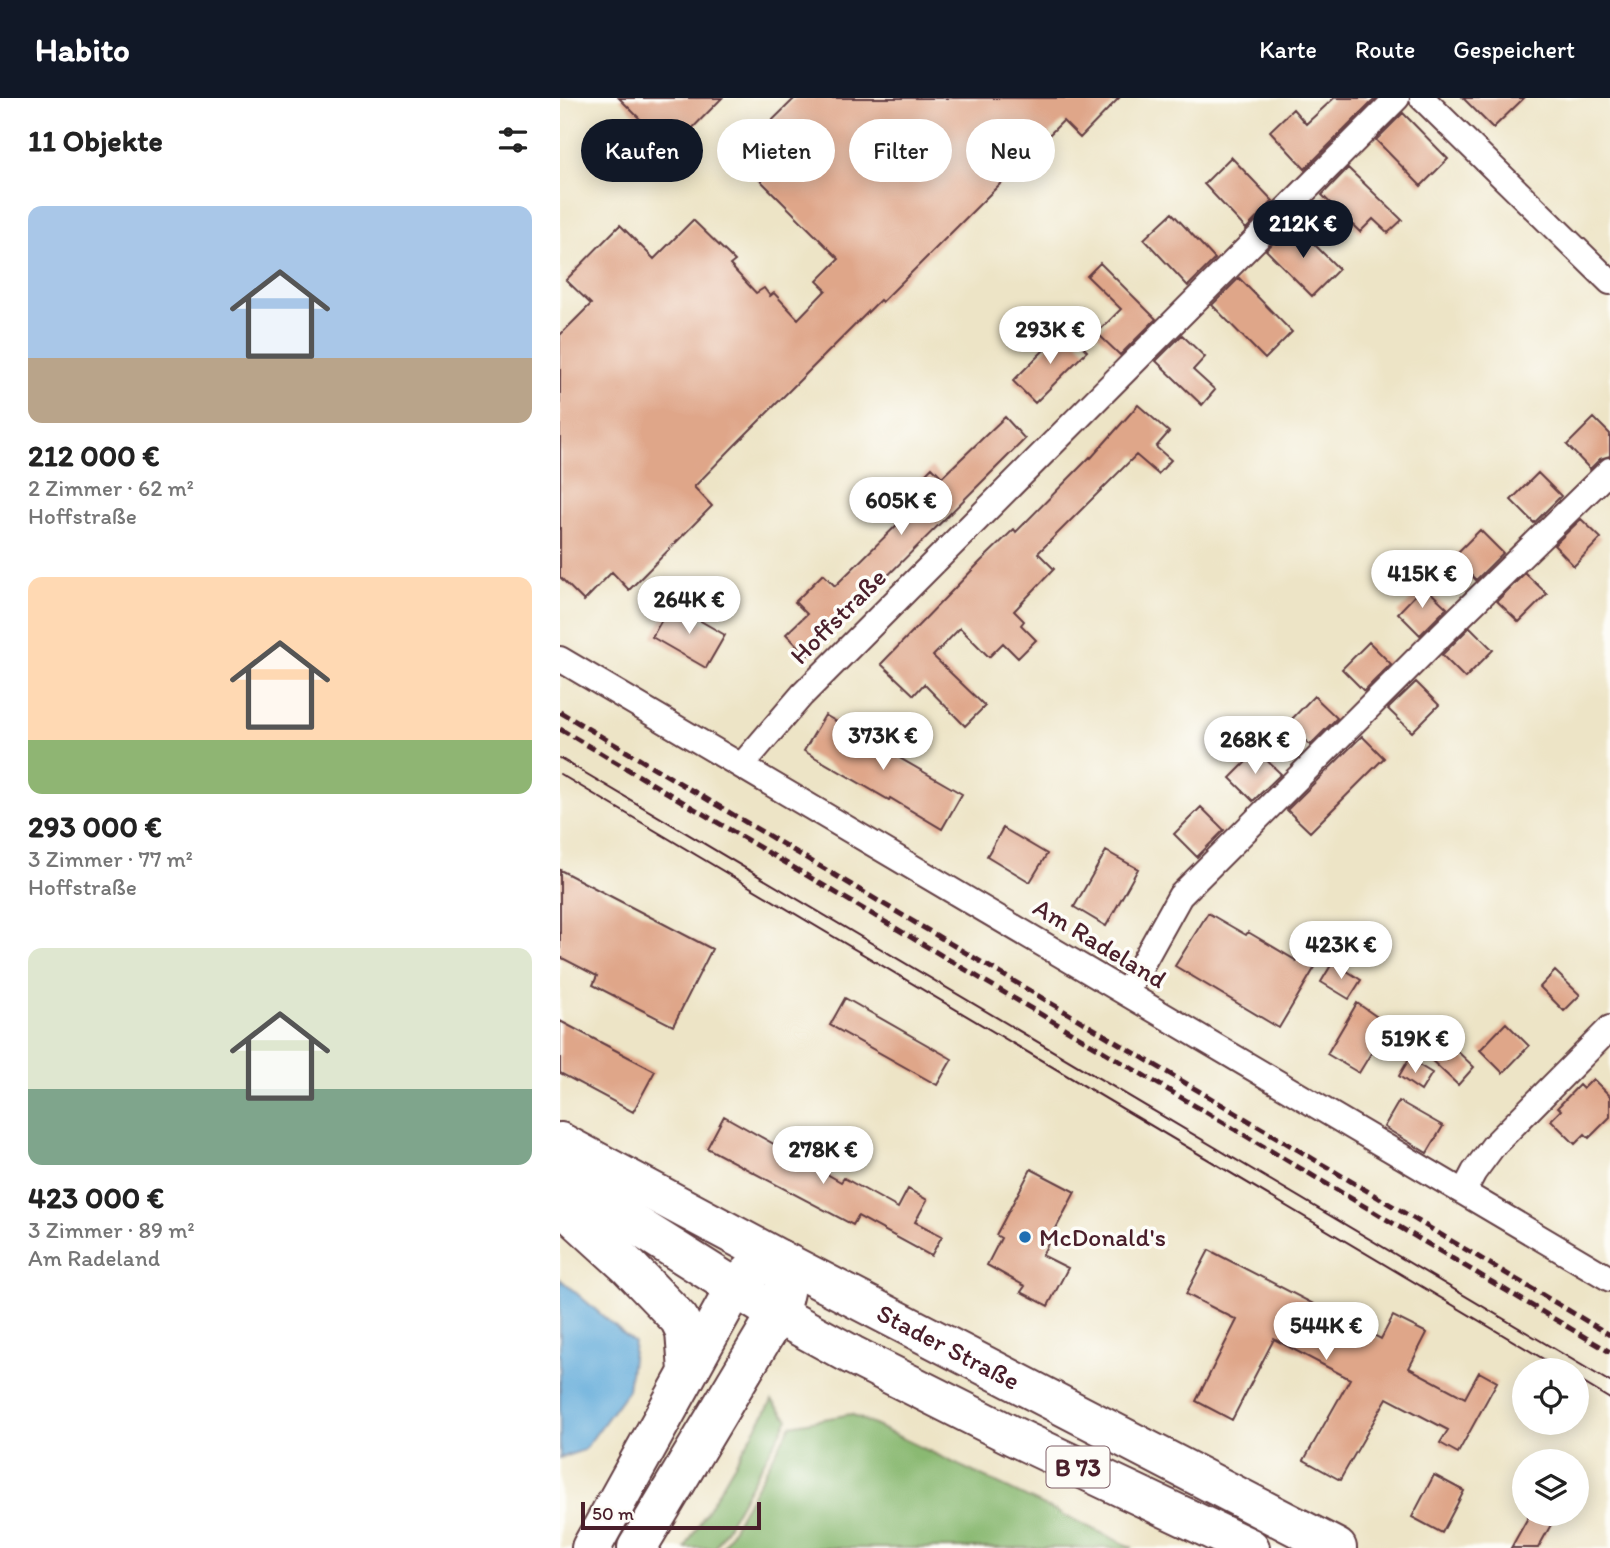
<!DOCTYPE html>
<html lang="de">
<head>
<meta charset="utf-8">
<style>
  body { margin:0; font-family:Itim,sans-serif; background:#f6f6f6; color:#222; height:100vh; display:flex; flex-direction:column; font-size:26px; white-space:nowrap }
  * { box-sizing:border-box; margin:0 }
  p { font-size:23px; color:#767676 }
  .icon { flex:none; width:38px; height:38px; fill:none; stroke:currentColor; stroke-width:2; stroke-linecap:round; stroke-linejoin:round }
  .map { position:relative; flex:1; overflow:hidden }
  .drawer { display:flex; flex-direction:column; background:#fff; width:560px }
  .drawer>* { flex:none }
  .hud { position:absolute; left:21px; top:21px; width:665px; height:63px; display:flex; gap:14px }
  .controls { position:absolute; left:952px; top:1260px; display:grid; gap:14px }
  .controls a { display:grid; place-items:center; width:77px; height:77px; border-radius:50%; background:#fff; box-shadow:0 4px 18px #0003; font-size:35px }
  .scale { position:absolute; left:21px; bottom:18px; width:180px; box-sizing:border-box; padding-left:7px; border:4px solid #4a1f2b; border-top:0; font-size:19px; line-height:24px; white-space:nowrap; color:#4a1f2b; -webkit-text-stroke:5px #fdfcf7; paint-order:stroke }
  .price { position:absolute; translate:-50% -60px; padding:0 16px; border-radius:24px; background:#fff; color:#222; font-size:23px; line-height:46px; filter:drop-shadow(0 2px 4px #0008) }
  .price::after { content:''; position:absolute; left:50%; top:42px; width:21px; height:16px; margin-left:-10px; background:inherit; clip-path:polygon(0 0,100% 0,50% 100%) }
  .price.on { background:#111827; color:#fff }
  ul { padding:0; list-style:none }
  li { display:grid; align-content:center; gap:14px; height:371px; padding:0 28px }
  li span { display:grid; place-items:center; height:217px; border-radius:14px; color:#555 }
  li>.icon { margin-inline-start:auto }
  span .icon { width:126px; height:126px; fill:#fffc; stroke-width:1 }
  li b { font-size:30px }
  h2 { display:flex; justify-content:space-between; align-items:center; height:84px; padding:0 28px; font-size:30px }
  .tag { padding:0 24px; border-radius:32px; background:#fff; box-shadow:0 4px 18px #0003; font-size:24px; line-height:63px }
  .tag.on { background:#111827; color:#fff }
  header { display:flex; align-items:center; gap:42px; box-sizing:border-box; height:98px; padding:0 35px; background:#111827; color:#fff }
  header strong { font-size:33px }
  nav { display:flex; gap:38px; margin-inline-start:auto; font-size:24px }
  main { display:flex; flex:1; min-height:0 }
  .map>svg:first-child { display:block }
  .forest { fill:#8ab972; stroke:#6a6c4e; stroke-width:2 }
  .water { fill:#63acda; stroke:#566682; stroke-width:2 }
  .building { fill:#dfa689 }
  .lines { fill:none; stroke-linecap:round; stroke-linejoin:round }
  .street-casing { stroke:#623d42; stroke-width:28 }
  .primary-casing { stroke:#623d42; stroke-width:42 }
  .highway-casing { stroke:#623d42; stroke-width:42 }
  .street { stroke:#fff; stroke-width:24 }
  .primary { stroke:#fff; stroke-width:38 }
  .highway { stroke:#fff; stroke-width:38 }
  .tram { stroke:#4a1f2b; stroke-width:2 }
  .rail { stroke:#4a1f2b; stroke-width:5; stroke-dasharray:10 5; stroke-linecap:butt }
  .poi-dot { fill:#1f6fb2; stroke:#fdfcf7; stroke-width:2.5 }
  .labels { text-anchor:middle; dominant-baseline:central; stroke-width:7; stroke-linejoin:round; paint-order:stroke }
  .shield { fill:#fdfcf7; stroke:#806168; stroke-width:2 }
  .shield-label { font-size:24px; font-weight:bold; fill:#4a1f2b }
  .street-label { font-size:26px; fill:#4a1f2b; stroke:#fdfcf7 }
  .poi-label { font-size:26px; fill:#4a1f2b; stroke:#fdfcf7; text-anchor:start }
</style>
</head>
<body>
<header>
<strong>Habito</strong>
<nav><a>Karte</a><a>Route</a><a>Gespeichert</a></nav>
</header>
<main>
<section class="drawer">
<h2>11 Objekte<svg class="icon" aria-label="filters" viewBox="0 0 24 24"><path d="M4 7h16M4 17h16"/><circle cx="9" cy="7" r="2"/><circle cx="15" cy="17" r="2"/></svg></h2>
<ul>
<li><span style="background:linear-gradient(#a9c7e8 70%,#b9a48a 0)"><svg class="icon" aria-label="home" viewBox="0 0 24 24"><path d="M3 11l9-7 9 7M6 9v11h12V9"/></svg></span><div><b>212 000 €</b><p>2 Zimmer · 62 m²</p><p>Hoffstraße</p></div></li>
<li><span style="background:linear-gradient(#ffd9b3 75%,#8fb573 0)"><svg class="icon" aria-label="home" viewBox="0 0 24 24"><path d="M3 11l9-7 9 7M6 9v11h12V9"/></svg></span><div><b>293 000 €</b><p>3 Zimmer · 77 m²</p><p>Hoffstraße</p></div></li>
<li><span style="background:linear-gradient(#dfe7d0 65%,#7fa58c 0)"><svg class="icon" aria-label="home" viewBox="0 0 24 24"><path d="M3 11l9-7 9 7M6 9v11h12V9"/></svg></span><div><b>423 000 €</b><p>3 Zimmer · 89 m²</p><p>Am Radeland</p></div></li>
</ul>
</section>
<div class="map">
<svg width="1050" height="1450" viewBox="0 0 1050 1450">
  <rect width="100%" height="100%" fill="#fdfcf7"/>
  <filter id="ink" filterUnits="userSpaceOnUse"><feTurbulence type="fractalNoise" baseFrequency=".0143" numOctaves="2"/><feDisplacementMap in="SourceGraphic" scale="14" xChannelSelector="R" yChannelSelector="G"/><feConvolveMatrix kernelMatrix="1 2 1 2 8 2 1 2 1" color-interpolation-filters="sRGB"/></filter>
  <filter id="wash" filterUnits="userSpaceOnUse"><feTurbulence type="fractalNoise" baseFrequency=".00686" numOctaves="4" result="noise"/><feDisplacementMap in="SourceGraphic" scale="28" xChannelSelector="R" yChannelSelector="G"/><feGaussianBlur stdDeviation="1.57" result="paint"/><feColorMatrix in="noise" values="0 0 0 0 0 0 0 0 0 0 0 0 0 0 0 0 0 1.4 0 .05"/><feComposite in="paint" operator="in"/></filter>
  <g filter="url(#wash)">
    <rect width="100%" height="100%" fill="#ede4c6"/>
    <path class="forest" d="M 212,1303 L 228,1321 L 155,1450 L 125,1450 Z
      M 291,1316 L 573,1450 L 162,1450 L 231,1327 Z"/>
    <path class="water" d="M 0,1181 L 74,1245 L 68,1292 L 24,1352 L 0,1360 Z"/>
    <g id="blocks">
      <path class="building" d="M 59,0 L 162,0 L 111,52 Z
        M 235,0 L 559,0 L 520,40 L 503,23 L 322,204 L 320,202 L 174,348 L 134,389 L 152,408 L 69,492 L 52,474 L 24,503 L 0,479 L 0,237 L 31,206 L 6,182 L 60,127 L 94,161 L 133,122 L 175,163 L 170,167 L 196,195 L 204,190 L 210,198 L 214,195 L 238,221 L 266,192 L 257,183 L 279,161 L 176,58 Z
        M 774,0 L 816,0 L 745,71 L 710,33 L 733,11 L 746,26 Z
        M 903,0 L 964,0 L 933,30 Z
        M 843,15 L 888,61 L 861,88 L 816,42 Z
        M 671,59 L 713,103 L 686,131 L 644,86 Z
        M 788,70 L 842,122 L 828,135 L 813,121 L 800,134 L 762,97 Z
        M 612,115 L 655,161 L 628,188 L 584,141 Z
        M 733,125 L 779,171 L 752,198 L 706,152 Z
        M 540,165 L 596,221 L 560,257 L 537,235 L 561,211 L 527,178 Z
        M 679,180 L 732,234 L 705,261 L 652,207 Z
        M 505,231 L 527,253 L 475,305 L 453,283 Z
        M 622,237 L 645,259 L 633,272 L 655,292 L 642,307 L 596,263 Z
        M 578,307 L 609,334 L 596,349 L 611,362 L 598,376 L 576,357 L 478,455 L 494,471 L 454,513 L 464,523 L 461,527 L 476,542 L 458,560 L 443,545 L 429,559 L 400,530 L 373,558 L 425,608 L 405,628 L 364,586 L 354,597 L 321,566 L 421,463 L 454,431 L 456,434 L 530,359 L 531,360 Z
        M 445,319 L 465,341 L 247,558 L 226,536 L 247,516 L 235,504 L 263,476 L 275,488 L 362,402 L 351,390 L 372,369 L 382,379 Z
        M 1034,320 L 1050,336 L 1050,358 L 1040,361 L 1030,371 L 1007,347 Z
        M 978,375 L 1001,398 L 974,425 L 951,402 Z
        M 1021,421 L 1041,440 L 1014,468 L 994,447 Z
        M 920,432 L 943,455 L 916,482 L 893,459 Z
        M 965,475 L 987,496 L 959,524 L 937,503 Z
        M 864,488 L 887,510 L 860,537 L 838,515 Z
        M 111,506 L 165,537 L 146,570 L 92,539 Z
        M 910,529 L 933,552 L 905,580 L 882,557 Z
        M 809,544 L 831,566 L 804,593 L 782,571 Z
        M 856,584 L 879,607 L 852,634 L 828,611 Z
        M 754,598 L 777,620 L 750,647 L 728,625 Z
        M 265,617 L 402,696 L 382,731 L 330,700 L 329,702 L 244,653 Z
        M 802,638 L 824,660 L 750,734 L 727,712 Z
        M 697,653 L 721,676 L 693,703 L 670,680 Z
        M 641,709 L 664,732 L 637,759 L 614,736 Z
        M 443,730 L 487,756 L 470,784 L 427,758 Z
        M 546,753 L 578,771 L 546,828 L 514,809 Z
        M 0,772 L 152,851 L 113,928 L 33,887 L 37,878 L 0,859 Z
        M 648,815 L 686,837 L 688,834 L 737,863 L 742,854 L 758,864 L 719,930 L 615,868 Z
        M 773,864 L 801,882 L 789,901 L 761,884 Z
        M 995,873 L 1020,897 L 1004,913 L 980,889 Z
        M 285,900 L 392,961 L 377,987 L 270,927 Z
        M 797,905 L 823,923 L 818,930 L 824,934 L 799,975 L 767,956 Z
        M 0,923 L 95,973 L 73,1014 L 0,975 Z
        M 946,925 L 969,948 L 943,975 L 920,952 Z
        M 879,936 L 914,969 L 898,987 L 866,957 Z
        M 849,961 L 872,975 L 861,993 L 839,978 Z
        M 1033,981 L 1050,998 L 1050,1019 L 1029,1040 L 1025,1036 L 1015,1046 L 991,1022 L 1001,1012 L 998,1009 L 1019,987 L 1023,991 Z
        M 839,1003 L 883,1028 L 867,1055 L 824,1029 Z
        M 164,1018 L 281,1084 L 284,1080 L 338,1110 L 348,1091 L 367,1102 L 355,1124 L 382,1138 L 371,1158 L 298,1118 L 293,1127 L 147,1050 Z
        M 471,1071 L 515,1094 L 482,1157 L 508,1170 L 488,1208 L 461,1194 L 465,1188 L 427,1167 L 441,1140 L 436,1137 Z
        M 649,1152 L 821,1241 L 833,1218 L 867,1235 L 849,1270 L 905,1300 L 919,1274 L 937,1284 L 898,1355 L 880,1345 L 888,1332 L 827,1300 L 780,1382 L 744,1362 L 790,1281 L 714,1241 L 672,1322 L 636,1303 L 677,1222 L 626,1196 Z
        M 874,1377 L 904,1393 L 882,1435 L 852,1419 Z
        M 970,1416 L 997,1416 L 978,1450 L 951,1450 Z"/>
    </g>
  </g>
  <g filter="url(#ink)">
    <use href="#blocks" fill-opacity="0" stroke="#623d42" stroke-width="2"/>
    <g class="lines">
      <defs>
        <path id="street" d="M 862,0 L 1050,184
          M 0,561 L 1050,1181
          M 182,667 L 242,597 L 837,0
          M 566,895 L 620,798 L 883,535 L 1050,372
          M 904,1093 L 914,1074 L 934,1047 L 1050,930"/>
        <g id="primary">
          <path id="s1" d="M 0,1044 L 219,1161 L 777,1450"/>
          <path d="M 0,1079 L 217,1216 L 292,1257 L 453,1338 L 690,1450"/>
        </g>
        <path id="highway" d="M 0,1106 L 68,1168 L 119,1221 L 125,1233 L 128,1273
          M 31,1450 L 175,1190 L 196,1169 L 219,1161 C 229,1180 225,1197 217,1216 L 77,1450"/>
      </defs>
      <use href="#street" class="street-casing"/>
      <use href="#primary" class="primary-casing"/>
      <use href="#highway" class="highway-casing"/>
      <use href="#street" class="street"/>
      <use href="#primary" class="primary"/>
      <use href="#highway" class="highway"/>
      <path class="tram" d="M 0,660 L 1050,1284
        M 0,676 L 1002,1272
        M 1017,1281 L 1050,1301"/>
      <path class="rail" d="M 0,614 L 1050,1237
        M 0,631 L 1050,1254"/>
    </g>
  </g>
  <circle class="poi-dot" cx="465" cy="1139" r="7"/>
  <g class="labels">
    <rect class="shield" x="486.5" y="1348.5" width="63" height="41" rx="5"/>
    <g class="shield-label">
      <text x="518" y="1369">B 73</text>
    </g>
    <g class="street-label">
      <text transform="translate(278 518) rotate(-45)">Hoffstraße</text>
      <text transform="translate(540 845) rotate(31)">Am Radeland</text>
      <text stroke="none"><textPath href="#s1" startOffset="439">Stader Straße</textPath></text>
    </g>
    <g class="poi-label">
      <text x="479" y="1139">McDonald's</text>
    </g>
  </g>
</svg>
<div class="controls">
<a><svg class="icon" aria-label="locate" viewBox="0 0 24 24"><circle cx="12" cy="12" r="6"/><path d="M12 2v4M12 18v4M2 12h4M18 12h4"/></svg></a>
<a><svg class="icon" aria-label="layers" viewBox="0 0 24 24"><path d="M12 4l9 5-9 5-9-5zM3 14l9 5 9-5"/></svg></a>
</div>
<div class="scale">50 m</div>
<b class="price on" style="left:743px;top:162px">212K €</b>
<b class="price" style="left:490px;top:268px">293K €</b>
<b class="price" style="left:341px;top:439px">605K €</b>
<b class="price" style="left:862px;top:512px">415K €</b>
<b class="price" style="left:129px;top:538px">264K €</b>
<b class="price" style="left:323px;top:674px">373K €</b>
<b class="price" style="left:695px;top:678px">268K €</b>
<b class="price" style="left:781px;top:883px">423K €</b>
<b class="price" style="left:855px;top:977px">519K €</b>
<b class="price" style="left:263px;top:1088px">278K €</b>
<b class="price" style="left:766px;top:1264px">544K €</b>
<div class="hud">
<a class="tag on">Kaufen</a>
<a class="tag">Mieten</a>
<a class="tag">Filter</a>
<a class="tag">Neu</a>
</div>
</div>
</main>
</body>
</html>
